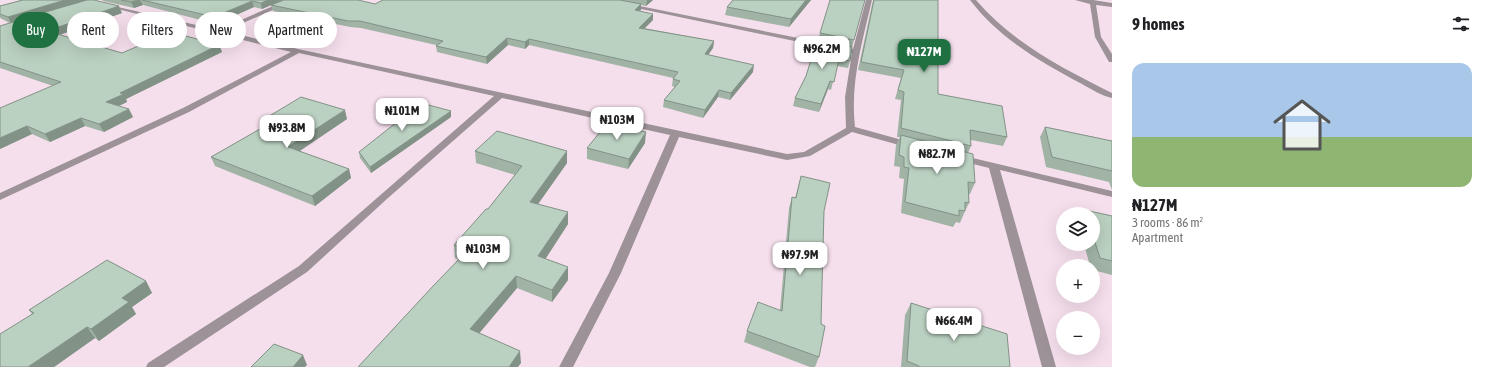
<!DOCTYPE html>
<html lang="en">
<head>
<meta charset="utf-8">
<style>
  body { margin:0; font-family:"Asap Condensed",sans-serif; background:#f2f2f2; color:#202124; height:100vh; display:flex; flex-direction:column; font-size:15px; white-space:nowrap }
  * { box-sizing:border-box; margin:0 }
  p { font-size:13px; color:#757577 }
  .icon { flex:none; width:22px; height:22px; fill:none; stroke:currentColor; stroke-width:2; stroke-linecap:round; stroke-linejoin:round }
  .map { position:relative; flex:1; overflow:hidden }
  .drawer { display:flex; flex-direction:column; background:#fff; width:380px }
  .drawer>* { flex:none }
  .banner { position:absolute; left:12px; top:12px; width:380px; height:36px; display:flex; gap:8px }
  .controls { position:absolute; left:1056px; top:207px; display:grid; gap:8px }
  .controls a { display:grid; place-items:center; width:44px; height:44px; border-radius:50%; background:#fff; box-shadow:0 4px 16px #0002; font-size:20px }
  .price { position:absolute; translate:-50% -34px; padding:0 9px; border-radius:8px; background:#fff; color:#222; font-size:13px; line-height:26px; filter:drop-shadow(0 1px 2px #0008) }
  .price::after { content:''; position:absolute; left:50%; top:24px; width:12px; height:9px; margin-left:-6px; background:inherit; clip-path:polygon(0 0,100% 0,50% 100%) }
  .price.active { background:#1f7142; color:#fff }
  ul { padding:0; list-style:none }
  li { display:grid; align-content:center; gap:8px; height:212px; padding:0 20px }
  li span { display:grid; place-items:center; height:124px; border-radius:12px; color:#555 }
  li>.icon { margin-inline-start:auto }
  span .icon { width:72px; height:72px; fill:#fffc; stroke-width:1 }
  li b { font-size:17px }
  h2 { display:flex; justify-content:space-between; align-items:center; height:48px; padding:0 20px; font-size:17px }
  .chip { padding:0 14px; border-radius:18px; background:#fff; box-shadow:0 4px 16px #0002; font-size:14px; line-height:36px }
  .chip.active { background:#1f7142; color:#fff }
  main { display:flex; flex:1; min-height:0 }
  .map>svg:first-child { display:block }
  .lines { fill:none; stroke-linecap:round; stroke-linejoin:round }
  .lane { fill:#9c9298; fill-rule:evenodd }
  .street { fill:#9c9298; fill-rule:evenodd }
  .wall { fill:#a0b3a5 }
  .shaded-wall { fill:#829286 }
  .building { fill:#bad0c0; stroke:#829286 }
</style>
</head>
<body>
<main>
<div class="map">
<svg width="1112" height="367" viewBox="0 0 1112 367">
  <rect width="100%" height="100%" fill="#f6dfed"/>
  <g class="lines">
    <path class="lane" d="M 970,0 L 976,0 C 1013,43 1062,68 1112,93 L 1112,98 C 1102,96 1091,89 1082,84 C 1040,62 999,38 970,0 Z
      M 1075,0 L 1093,0 L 1112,3 L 1112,7 L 1096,5 L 1101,37 L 1112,54 L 1112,62 L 1109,62 L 1095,37 L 1090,4 Z"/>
    <path class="street" d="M 287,0 L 295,0 L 225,31 L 298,49 L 787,154 L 804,152 L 846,128 L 845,97 L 852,53 L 598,0 L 610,0 L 853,49 L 866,0 L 872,0 C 862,43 850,83 855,127 L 913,143 L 915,145 L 910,148 L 852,132 L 810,156 L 787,160 L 679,137 L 621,273 L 573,367 L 559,367 L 609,273 L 670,135 L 502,98 L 388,198 L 307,272 L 164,367 L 146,367 L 148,363 L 299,266 L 494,96 L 299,53 L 189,112 L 0,200 L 0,193 L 183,108 L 291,52 L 105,6 L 105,4 L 218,30 Z
      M 960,155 L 1112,191 L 1112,197 L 1000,170 L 1056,367 L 1042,367 L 989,168 L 957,160 L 955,158 L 957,156 Z"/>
  </g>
  <path class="wall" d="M 20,0 L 94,0 L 122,13 L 60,35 L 122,53 L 219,45 L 222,52 L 126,99 L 127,102 L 119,106 L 133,117 L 104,132 L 85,126 L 50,142 L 32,134 L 0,149 L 53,86 L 0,68 L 0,26 L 10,23 L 0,18 L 0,6 L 21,0 Z
    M 102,0 L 283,0 L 262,9 L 254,7 L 216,24 L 143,5 L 134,8 L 103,1 Z
    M 383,0 L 653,0 L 646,6 L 641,5 L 640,11 L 653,20 L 644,28 L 714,41 L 713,48 L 708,55 L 753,72 L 730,100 L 718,97 L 703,118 L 663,107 L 664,100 L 675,87 L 672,86 L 673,78 L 529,45 L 525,49 L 508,45 L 487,64 L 437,52 L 436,46 L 436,45 L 361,28 L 350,27 L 273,11 L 271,5 L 375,4 Z
    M 733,0 L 811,0 L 789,27 L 725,15 L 727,7 Z
    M 873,0 L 938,0 L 938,94 L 1007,137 L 1003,146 L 971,140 L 971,146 L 968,153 L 975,183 L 970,194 L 969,194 L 969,203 L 965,211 L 960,223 L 956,222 L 953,227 L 901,213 L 904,179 L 899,178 L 900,167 L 894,166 L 896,145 L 900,137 L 897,137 L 901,100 L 895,99 L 901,78 L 858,70 Z
    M 820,33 L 854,40 L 852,47 L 850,61 L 848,68 L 837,66 L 831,90 L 828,89 L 819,112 L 793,106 L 795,98 L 806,76 Z
    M 271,115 L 347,119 L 299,151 L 349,169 L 351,178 L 315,206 L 215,166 L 211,157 L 273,122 Z
    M 451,117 L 371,173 L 360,158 L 359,152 Z
    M 1045,127 L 1112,141 L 1112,190 L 1109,182 L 1046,167 L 1040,137 Z
    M 645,143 L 628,169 L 587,159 L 587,148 Z
    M 475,151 L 567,151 L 567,163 L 538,204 L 568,224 L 545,259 L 568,280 L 552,302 L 517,288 L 479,333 L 521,363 L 358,367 L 459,259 L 455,258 L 454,245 L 488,209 L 515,175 L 476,163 Z
    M 801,176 L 824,211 L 819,357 L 815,367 L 810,367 L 744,342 L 747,331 L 780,310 L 789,208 L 792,197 L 795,198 Z
    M 1085,210 L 1112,216 L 1112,275 L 1093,270 L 1093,266 L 1090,266 L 1084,244 L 1093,244 L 1093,214 L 1083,214 Z
    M 146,281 L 152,293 L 132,307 L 136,314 L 99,341 L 95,338 L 54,367 L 0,367 L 32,314 L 29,310 Z
    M 911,303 L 1010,367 L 901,367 L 905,315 Z"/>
  <path class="shaded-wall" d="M 65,0 L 88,0 L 18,20 L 18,21 L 11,23 L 8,17 Z
    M 139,0 L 140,0 L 143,5 L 134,8 L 131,2 Z
    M 268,0 L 283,0 L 262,9 L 261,3 Z
    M 647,0 L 653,0 L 646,6 Z
    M 806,0 L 811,0 L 789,27 L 791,19 Z
    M 252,1 L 254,7 L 216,24 L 214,17 Z
    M 641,4 L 641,10 L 634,16 L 635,10 Z
    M 119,6 L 122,13 L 50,38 L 47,31 Z
    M 653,14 L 653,20 L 639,34 L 639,28 Z
    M 507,38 L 508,45 L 487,64 L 486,57 Z
    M 529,39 L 529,45 L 525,49 L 525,42 Z
    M 714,41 L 713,48 L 704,61 L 705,54 Z
    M 219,45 L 222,52 L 126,99 L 127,102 L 110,110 L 106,102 L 120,93 Z
    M 754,65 L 753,72 L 730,100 L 731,93 Z
    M 830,81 L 828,89 L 819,112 L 821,104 Z
    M 719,90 L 718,97 L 703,118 L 705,110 Z
    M 129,109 L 133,117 L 104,132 L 99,124 Z
    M 345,110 L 347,119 L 291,157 L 288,147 Z
    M 451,111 L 451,117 L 371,173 L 370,167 Z
    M 81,118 L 85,126 L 50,142 L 45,134 Z
    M 27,126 L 32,134 L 0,149 L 0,138 Z
    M 646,132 L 645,143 L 628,169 L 629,159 Z
    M 567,151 L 567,163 L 531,214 L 530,202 Z
    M 349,169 L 351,178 L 315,206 L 312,196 Z
    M 568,212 L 568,224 L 539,269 L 538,256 Z
    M 568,267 L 568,280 L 552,302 L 552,290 Z
    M 516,276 L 517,288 L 472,342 L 470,329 Z
    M 146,281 L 152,293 L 132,307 L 136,314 L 99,341 L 91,329 L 122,298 Z
    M 87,327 L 95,338 L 54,367 L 28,367 Z
    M 520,351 L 521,363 L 518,367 L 509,367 Z
    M 303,355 L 307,365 L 305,367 L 293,367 Z"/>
  <path class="building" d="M 23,0 L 65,0 L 8,17 L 0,14 L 0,6 Z
    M 87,0 L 94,0 L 119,6 L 47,31 L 122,53 L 171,32 L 219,45 L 120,93 L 124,94 L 106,102 L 129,109 L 99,124 L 81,118 L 45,134 L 27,126 L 0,138 L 0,108 L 61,82 L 0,62 L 0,26 L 13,22 L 44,30 L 18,20 Z
    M 121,0 L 139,0 L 131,2 Z
    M 142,0 L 268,0 L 261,3 L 252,1 L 214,17 Z
    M 284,0 L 358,0 L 375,4 L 383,0 L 620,0 L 641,4 L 635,10 L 653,14 L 639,28 L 714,41 L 705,54 L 754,65 L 731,93 L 719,90 L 705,110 L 664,100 L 680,81 L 673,79 L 678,72 L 529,39 L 525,42 L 507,38 L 486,57 L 436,46 L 443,41 L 360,21 L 348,21 L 271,5 Z
    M 733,0 L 806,0 L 791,19 L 727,7 Z
    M 830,0 L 865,0 L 854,40 L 820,33 Z
    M 874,0 L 938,0 L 938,94 L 1002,106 L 1007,137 L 970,130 L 971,146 L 901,128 L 904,92 L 898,90 L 904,70 L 861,62 Z
    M 817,40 L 852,47 L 850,61 L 839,59 L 834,82 L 830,81 L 821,104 L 795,98 L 806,76 Z
    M 301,97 L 345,110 L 288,147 L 349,169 L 312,196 L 211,157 L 281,117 L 271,115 Z
    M 421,103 L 451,111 L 370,167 L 359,152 Z
    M 615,125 L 646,132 L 629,159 L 587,148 L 605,126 L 613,128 Z
    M 1045,127 L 1112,141 L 1112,171 L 1052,157 Z
    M 497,131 L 567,151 L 530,202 L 568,212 L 538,256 L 568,267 L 552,290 L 516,276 L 470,329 L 520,351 L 509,367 L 358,367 L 434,285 L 468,250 L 454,245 L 486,209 L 488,209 L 522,166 L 475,151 Z
    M 901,135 L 973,154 L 975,183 L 968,182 L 969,203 L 965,202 L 965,211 L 959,210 L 959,216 L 905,202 L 909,168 L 904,167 L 904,157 L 899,155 Z
    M 801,176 L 830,183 L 824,211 L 821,324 L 825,326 L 819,357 L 747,331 L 758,302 L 782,311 L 792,197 L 796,198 Z
    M 1085,210 L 1112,216 L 1112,261 L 1100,258 L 1093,236 L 1093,214 L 1086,214 Z
    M 107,260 L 146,281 L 122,298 L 129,302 L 91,329 L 87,327 L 28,367 L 0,367 L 0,334 L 34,313 L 29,310 Z
    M 911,303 L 1007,334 L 1010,367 L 919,367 L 919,366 L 907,361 Z
    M 274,344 L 303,355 L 293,367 L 251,367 Z"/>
</svg>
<div class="controls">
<a><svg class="icon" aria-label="layers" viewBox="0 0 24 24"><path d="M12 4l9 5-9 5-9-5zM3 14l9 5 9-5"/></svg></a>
<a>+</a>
<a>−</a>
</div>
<b class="price" style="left:822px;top:70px">₦96.2M</b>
<b class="price active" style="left:924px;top:73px">₦127M</b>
<b class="price" style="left:402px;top:132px">₦101M</b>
<b class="price" style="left:617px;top:141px">₦103M</b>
<b class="price" style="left:287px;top:149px">₦93.8M</b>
<b class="price" style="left:937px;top:175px">₦82.7M</b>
<b class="price" style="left:483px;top:270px">₦103M</b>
<b class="price" style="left:800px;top:276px">₦97.9M</b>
<b class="price" style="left:954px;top:342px">₦66.4M</b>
<div class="banner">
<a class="chip active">Buy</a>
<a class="chip">Rent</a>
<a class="chip">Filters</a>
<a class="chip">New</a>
<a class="chip">Apartment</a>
</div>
</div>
<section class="drawer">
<h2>9 homes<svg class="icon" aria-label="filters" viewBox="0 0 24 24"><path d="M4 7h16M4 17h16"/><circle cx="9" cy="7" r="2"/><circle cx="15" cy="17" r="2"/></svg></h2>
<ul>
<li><span style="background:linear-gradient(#a9c7e8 60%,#8fb573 0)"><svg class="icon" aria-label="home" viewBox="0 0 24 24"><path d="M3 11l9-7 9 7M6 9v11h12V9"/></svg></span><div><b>₦127M</b><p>3 rooms · 86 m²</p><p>Apartment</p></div></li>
</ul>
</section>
</main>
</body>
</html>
